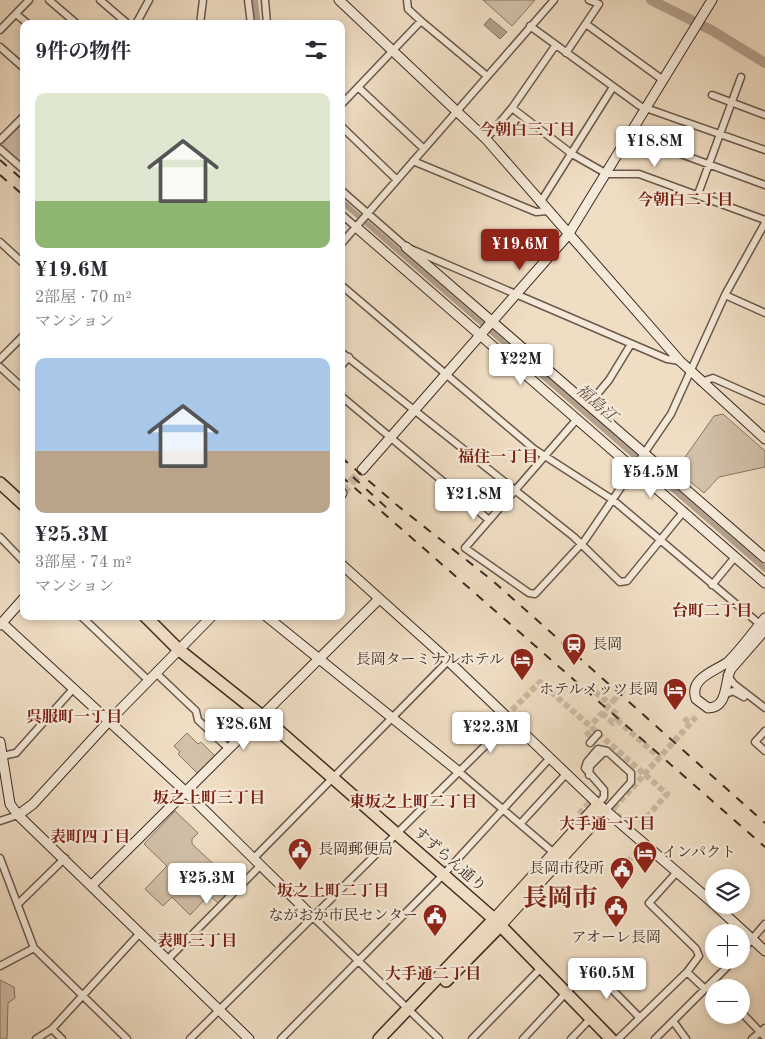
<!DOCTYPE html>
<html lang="ja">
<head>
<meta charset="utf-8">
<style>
  body { margin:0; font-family:"Old Standard TT","Noto Serif JP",serif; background:#f2f2f3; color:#2b2b33; height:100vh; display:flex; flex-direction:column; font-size:19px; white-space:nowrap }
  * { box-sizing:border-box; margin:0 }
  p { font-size:16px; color:#7c7c81 }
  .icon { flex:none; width:28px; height:28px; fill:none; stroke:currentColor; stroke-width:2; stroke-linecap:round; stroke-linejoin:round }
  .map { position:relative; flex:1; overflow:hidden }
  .details { position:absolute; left:20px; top:20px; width:325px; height:600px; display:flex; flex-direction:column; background:#fff; border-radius:10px; box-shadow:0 2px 8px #0003 }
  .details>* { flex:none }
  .buttons { position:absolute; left:705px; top:869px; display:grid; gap:10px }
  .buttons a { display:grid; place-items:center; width:45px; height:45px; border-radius:50%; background:#fff; box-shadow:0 2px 8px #0003; font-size:25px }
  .price { position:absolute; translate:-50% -42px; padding:0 11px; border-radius:5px; background:#fff; color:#222; font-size:16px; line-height:32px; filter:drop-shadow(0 1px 2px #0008) }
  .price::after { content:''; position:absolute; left:50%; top:30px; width:15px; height:11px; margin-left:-8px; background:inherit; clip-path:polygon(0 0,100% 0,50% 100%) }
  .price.on { background:#8f2418; color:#fff }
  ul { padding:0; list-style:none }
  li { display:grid; align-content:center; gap:10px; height:265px; padding:0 15px }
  li span { display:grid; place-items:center; height:155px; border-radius:10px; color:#555 }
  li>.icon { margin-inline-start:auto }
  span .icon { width:90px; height:90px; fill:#fffc; stroke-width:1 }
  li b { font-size:21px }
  h2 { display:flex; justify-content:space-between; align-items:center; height:60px; padding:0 15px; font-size:21px }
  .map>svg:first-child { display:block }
  .green { fill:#d2c0a9; stroke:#887666 }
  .water { fill:#b3a18e; stroke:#847264 }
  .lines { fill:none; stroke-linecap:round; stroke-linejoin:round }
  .canal { stroke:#b3a18e; stroke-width:5.5 }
  .river { stroke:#b3a18e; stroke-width:10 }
  .street-tunnel { stroke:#ccbaa4; stroke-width:6; stroke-dasharray:6 3; stroke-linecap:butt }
  .secondary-tunnel { stroke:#ccbaa4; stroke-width:9; stroke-dasharray:9 4.5; stroke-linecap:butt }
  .street-casing { stroke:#6a584c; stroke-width:9 }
  .secondary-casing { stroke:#3d2b24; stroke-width:11 }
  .primary-casing { stroke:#3d2b24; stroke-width:12 }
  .highway-casing { stroke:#3d2b24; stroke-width:14 }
  .street { stroke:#f5ead9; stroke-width:6 }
  .secondary { stroke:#f5ead9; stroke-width:9 }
  .primary { stroke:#f0dec4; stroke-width:10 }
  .highway { stroke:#f0dec4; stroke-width:11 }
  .rail { stroke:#3d2b24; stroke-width:2; stroke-dasharray:9 9; stroke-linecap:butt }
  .labels { text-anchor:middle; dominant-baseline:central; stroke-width:4.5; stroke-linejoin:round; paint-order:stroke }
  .poi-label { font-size:15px; fill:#3d2b24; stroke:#f5ead9; text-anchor:end }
  .street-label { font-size:15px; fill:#3d2b24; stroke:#f5ead9 }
  .neighbourhood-label { font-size:16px; font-weight:bold; fill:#7a1f14; stroke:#f5ead9 }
  .water-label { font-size:16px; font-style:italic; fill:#604e44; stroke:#f5ead9 }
  .town-label { font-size:25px; font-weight:bold; fill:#7a1f14; stroke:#f5ead9 }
</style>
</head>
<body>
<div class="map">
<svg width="765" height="1039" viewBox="0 0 765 1039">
  <rect width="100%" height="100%" fill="#f0dec4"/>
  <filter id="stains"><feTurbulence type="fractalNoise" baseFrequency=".004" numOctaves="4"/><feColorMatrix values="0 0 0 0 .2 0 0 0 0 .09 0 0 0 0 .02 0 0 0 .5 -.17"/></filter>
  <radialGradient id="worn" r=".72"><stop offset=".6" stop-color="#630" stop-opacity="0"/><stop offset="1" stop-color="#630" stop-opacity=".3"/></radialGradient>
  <path class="green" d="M 483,0 L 535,0 L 512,26 Z
    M 24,118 L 24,169 L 0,147 L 0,143 Z
    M 723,414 L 765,451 L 765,467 L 719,477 L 704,493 L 676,470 L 714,416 Z
    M 187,733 L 198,744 L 201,742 L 217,758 L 199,775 L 178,754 L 180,752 L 174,746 Z
    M 175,811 L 198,833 L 192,839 L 192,844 L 221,871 L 210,882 L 226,897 L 219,904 L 209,895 L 190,915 L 172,897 L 163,906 L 145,889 L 167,866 L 144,844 Z
    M 0,980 L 14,987 L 15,998 L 8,1003 L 7,1039 L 0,1039 Z"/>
  <path class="water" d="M 490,18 L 507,32 L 500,39 L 484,25 Z"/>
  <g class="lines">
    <path class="canal" d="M 255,0 L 258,24
      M 341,201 L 765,569"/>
    <path class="river" d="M 651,0 L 713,31 L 765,63"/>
    <path class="street-tunnel" d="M 595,692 L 609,703
      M 613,701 L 626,686
      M 512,710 L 540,682 L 667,794 L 639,826
      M 602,713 L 613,723 L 619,716 L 608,707 L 606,702
      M 684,718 L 690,724
      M 617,720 L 660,758
      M 593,723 L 614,700
      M 586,736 L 593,728
      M 579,814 L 596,795 L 632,829
      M 596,828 L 696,717
      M 621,869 L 640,848 L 636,839"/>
    <path class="secondary-tunnel" d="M 342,493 L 362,470"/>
    <defs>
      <path id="street" d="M 49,0 L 77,24
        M 100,0 L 128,24
        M 248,0 L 251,24
        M 265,0 L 267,24
        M 407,0 L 408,9 L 421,21 L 487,76
        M 16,14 L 28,24
        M 136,24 L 149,0
        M 200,24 L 203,0
        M 586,24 L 663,80
        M 530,26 L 640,106 L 765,150
        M 0,30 L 29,0
        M 0,47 L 24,68
        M 566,53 L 599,4 L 589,0
        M 359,88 L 424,149
        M 712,95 L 765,115
        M 341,105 L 421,21
        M 512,108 L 572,154 L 607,174 L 639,174 L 765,220
        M 341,126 L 397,180
        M 486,139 L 512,108 L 555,46
        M 0,140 L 24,116
        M 0,149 L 24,170
        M 678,153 L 765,185
        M 413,161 L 536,212 L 547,211
        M 341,190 L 406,247 L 667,359 L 680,361
        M 698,194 L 741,77
        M 540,203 L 613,87
        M 341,214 L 356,227
        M 0,242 L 24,264
        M 341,244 L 554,0
        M 341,285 L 534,449 L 613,500 L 762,626
        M 725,295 L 765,313
        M 341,352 L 574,537 L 620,582 L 627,581 L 684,511
        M 0,359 L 24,335
        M 341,366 L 349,357
        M 0,367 L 24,389
        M 701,382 L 713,378 L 765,401
        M 341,396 L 489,520
        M 588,405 L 609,380 L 631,344
        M 577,419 L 465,548 L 529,593 L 535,594 L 585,540 L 671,414 L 725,295 L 765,223
        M 0,537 L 24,562
        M 712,585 L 735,557
        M 81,616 L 149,681
        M 156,673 L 196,711 L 198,720 L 229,749
        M 727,675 L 734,684 L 765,708
        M 726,694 L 733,691 L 744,697
        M 765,731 L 755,742 L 765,751
        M 590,743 L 598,734
        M 2,756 L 16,753 L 73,689
        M 458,771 L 554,853
        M 589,775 L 590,766 L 604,752 L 609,753 L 631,773 L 631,782 L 605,811
        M 598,804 L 604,797 L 604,790 L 585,768 L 587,762 L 598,749 L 607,751
        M 0,821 L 18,815
        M 521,823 L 566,774
        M 255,857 L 448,661
        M 0,858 L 34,948 L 127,1039
        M 18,904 L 65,858
        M 312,916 L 439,1039
        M 741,952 L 765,924
        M 167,960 L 261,865
        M 0,966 L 34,948
        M 687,972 L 705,989
        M 741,1012 L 765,1037
        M 673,1021 L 686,1039
        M 52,1029 L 62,1039
        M 36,1039 L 52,1029 L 140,933
        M 190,1039 L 510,721
        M 281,1039 L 443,875 L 549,759
        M 472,1039 L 542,967
        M 523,1039 L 590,967 L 639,1017
        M 571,1039 L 591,1018
        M 618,1039 L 687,972 L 699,956 L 696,949 L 649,903 L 677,872
        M 655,1039 L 734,960
        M 752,1039 L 765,1028"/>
      <path id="secondary" d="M 339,0 L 486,139 L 680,361 L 765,439
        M 356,227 L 765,583
        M 406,247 L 765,558
        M 362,470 L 568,235 L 712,0
        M 341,495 L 342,493
        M 341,564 L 440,653 L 598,804 L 714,904
        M 266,616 L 458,771
        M 765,618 C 753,632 742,648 729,661 C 719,670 688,677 696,699 L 708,708 C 729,708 724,681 731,669 L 765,630
        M 2,623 L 186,792 L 312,916
        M 0,625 L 24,598
        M 0,742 L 10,804 L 18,815 L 249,1039
        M 18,815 L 33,804 L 109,721 L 212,616
        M 92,885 L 379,599
        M 715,905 L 765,951"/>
      <path id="primary" d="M 494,919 L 598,804
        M 501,925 L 605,811"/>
      <path id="highway" d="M 0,483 L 24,505
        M 145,616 L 178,649 L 262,716 L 494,919 L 611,1039
        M 446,981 L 501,925
        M 379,1039 L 494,919"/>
    </defs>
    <use href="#street" class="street-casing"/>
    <use href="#secondary" class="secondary-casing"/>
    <use href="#primary" class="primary-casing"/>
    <use href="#highway" class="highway-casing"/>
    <use href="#street" class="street"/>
    <use href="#secondary" class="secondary"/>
    <use href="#primary" class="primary"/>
    <use href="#highway" class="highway"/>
    <path class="rail" d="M 0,160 L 24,181
      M 0,175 L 24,196
      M 341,457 L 398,506 L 493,581 L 765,823
      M 341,476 L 765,847
      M 353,477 L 388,509"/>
  </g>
  <defs>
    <symbol id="station-pin" viewBox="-11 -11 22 30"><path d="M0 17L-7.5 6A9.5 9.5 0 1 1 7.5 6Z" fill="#8f2418" stroke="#f5ead9"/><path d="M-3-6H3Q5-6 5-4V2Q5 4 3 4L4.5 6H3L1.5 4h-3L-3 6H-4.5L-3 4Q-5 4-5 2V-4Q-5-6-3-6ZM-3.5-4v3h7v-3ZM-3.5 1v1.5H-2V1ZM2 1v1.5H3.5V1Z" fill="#fff"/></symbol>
    <symbol id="hotel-pin" viewBox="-11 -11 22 30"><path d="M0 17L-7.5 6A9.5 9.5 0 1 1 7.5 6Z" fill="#8f2418" stroke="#f5ead9"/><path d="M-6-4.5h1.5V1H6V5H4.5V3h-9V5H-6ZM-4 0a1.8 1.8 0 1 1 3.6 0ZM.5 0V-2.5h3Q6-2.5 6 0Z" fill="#fff"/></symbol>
    <symbol id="civic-pin" viewBox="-11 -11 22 30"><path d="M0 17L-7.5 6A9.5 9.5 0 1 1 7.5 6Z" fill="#8f2418" stroke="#f5ead9"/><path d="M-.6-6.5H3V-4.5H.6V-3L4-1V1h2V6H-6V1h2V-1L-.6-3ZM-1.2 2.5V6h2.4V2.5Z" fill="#fff"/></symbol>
  </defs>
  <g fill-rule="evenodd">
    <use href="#station-pin" x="560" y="631" width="28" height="38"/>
    <use href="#hotel-pin" x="508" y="646" width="28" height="38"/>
    <use href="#hotel-pin" x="661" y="676" width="28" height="38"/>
    <use href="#civic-pin" x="286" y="836" width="28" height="38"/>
    <use href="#hotel-pin" x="631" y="839" width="28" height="38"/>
    <use href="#civic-pin" x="608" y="855" width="28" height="38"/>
    <use href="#civic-pin" x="602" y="893" width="28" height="38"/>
    <use href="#civic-pin" x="421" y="902" width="28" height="38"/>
  </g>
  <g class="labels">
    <g class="poi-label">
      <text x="592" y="645" text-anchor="start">長岡</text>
      <text x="504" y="660">長岡ターミナルホテル</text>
      <text x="658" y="690">ホテルメッツ長岡</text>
      <text x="318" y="850" text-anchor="start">長岡郵便局</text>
      <text x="662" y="853" text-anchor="start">インパクト</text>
      <text x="604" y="869">長岡市役所</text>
      <text x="418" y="916">ながおか市民センター</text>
      <text x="616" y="938" text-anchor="middle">アオーレ長岡</text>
    </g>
    <g class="street-label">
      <text transform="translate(449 860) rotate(41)">すずらん通り</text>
    </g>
    <g class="neighbourhood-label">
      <text x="527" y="131">今朝白三丁目</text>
      <text x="685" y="201">今朝白二丁目</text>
      <text x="498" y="458">福住一丁目</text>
      <text x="712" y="612">台町二丁目</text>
      <text x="74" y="718">呉服町一丁目</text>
      <text x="209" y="799">坂之上町三丁目</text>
      <text x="413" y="803">東坂之上町二丁目</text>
      <text x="607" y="825">大手通一丁目</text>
      <text x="90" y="838">表町四丁目</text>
      <text x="333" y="892">坂之上町二丁目</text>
      <text x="197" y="942">表町三丁目</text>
      <text x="433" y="975">大手通二丁目</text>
    </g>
    <g class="water-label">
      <text transform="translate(596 404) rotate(41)">福島江</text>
    </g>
    <g class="town-label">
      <text x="560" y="899">長岡市</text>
    </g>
  </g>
  <rect width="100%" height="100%" filter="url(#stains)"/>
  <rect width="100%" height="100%" fill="url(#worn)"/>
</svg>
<div class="buttons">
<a><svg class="icon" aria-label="layers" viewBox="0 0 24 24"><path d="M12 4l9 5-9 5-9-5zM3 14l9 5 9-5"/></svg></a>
<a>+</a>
<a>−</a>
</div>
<b class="price" style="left:655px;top:168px">¥18.8M</b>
<b class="price on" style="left:520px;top:271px">¥19.6M</b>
<b class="price" style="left:521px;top:386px">¥22M</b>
<b class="price" style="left:651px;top:499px">¥54.5M</b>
<b class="price" style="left:474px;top:521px">¥21.8M</b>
<b class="price" style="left:244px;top:751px">¥28.6M</b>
<b class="price" style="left:491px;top:754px">¥22.3M</b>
<b class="price" style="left:207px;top:905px">¥25.3M</b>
<b class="price" style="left:607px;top:1000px">¥60.5M</b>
<section class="details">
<h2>9件の物件<svg class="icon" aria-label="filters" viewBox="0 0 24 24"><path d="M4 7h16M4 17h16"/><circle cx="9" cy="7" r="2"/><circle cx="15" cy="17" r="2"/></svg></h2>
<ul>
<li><span style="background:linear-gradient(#dfe7d0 70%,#8fb573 0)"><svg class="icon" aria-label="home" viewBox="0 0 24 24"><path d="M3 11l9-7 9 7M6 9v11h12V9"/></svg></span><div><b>¥19.6M</b><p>2部屋 · 70 m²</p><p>マンション</p></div></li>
<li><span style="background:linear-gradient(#a9c7e8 60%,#b9a48a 0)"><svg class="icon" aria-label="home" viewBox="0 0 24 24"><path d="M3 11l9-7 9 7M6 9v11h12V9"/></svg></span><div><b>¥25.3M</b><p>3部屋 · 74 m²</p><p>マンション</p></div></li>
</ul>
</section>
</div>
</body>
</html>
